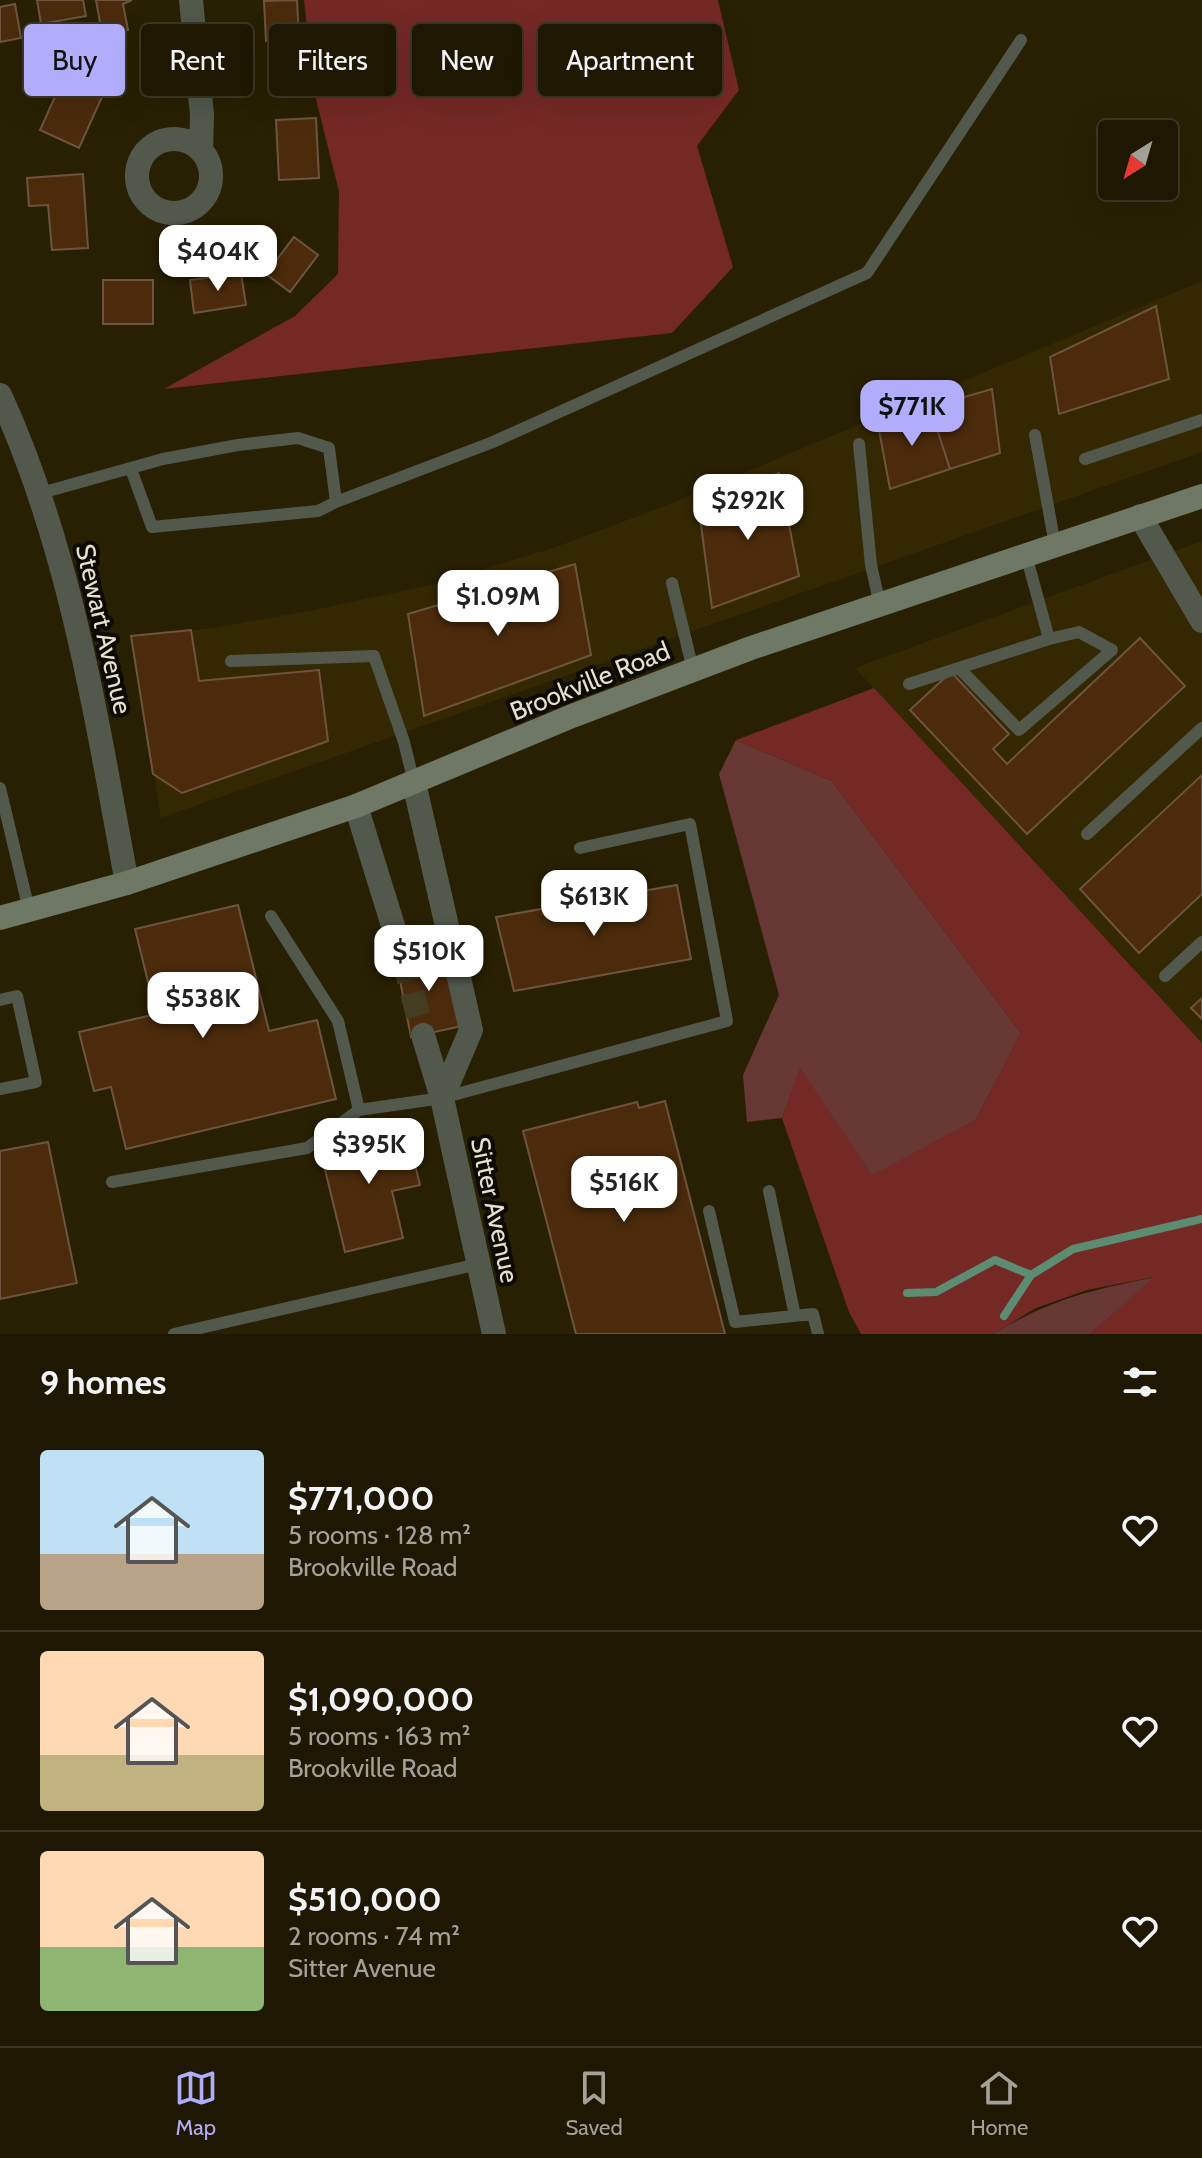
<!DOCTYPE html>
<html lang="en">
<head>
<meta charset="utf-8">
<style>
  body { margin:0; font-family:Cabin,sans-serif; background:#2b2511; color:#f1f3f6; height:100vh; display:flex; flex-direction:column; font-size:30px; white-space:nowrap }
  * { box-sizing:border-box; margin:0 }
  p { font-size:26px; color:#a1a099 }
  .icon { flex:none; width:44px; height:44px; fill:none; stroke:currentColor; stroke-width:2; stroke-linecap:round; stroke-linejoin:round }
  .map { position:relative; height:1334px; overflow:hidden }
  .panel { display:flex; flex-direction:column; background:#1e1802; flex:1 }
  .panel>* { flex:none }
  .guide { position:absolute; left:24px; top:24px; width:800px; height:72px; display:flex; gap:16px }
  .needle { width:52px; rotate:217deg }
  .tools { position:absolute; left:1098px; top:120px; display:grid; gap:16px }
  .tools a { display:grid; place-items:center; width:80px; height:80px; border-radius:8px; background:#1e1802; box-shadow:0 8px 32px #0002,0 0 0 2px #3c3724; font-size:40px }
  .price { position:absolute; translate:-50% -68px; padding:0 18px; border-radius:16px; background:#fff; color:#222; font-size:26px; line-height:52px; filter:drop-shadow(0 2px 4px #0008) }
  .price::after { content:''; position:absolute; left:50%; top:48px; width:24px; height:18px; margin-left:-12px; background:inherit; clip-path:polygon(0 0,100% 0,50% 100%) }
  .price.selected { background:#b1adfa; color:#111 }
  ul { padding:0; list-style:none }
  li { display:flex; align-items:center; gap:24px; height:200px; padding:0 40px }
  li+li { border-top:2px solid #3c3724 }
  li span { display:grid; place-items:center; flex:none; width:224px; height:160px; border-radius:8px; color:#555 }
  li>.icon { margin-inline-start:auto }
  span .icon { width:96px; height:96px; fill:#fffc; stroke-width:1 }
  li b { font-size:34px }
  h2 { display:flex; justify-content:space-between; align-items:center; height:96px; padding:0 40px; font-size:34px }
  .chip { padding:0 28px; border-radius:8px; background:#1e1802; box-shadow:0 8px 32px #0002,0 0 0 2px #3c3724; font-size:28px; line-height:72px }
  .chip.selected { background:#b1adfa; color:#111 }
  .menu { display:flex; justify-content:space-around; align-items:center; height:112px; border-top:2px solid #3c3724; background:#1e1802; font-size:22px; color:#a1a099 }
  .menu a { display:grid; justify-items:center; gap:4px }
  .menu .selected { color:#b1adfa }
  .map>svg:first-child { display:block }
  .built { fill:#332801 }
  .green { fill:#673833 }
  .forest { fill:#752925 }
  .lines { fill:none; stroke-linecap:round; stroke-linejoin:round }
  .stream { stroke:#5c8d72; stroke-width:8 }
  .building { fill:#4b2b0c; stroke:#6e543f; stroke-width:2 }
  .street-tunnel { stroke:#443d21; stroke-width:24; stroke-dasharray:24 12; stroke-linecap:butt }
  .lane { stroke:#52584c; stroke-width:12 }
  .street { stroke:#52584c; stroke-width:24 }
  .secondary { stroke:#6e7864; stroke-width:24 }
  .labels { text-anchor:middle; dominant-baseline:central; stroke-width:8; stroke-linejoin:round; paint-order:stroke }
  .street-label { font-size:26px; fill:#e5e1cf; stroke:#0d0a02 }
</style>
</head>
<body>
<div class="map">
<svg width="1202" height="1334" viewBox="0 0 1202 1334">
  <rect width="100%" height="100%" fill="#282002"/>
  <path class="built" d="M 1202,281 L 1202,452 L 161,818 L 131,636 L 212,628 L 309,611 L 431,585 L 556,547 L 667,505 Z
    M 1202,541 L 1202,1044 L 855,668 Z"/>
  <path class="green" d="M 736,740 L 832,781 L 1021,1033 L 976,1120 L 872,1176 L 800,1069 L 782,1118 L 747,1122 L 743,1075 L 779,995 L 719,774 Z
    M 1156,1277 L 1090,1334 L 993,1334 C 1052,1299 1090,1290 1156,1277 Z"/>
  <path class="forest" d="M 304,0 L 718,0 L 739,90 L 697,146 L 733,267 L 672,333 L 164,389 L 295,316 L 338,274 L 339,191 L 314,91 Z
    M 874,688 L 1202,1043 L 1202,1334 L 1090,1334 L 1154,1277 L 1087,1290 L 1036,1308 L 993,1334 L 861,1334 L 849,1312 L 782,1118 L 800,1068 L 872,1175 L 976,1120 L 1021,1033 L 832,781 L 736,740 Z"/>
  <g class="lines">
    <path class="stream" d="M 907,1293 L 936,1292 L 995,1260 L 1031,1275
      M 1004,1316 L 1031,1275 L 1073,1249 L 1202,1219"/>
  </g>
  <path class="building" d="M 37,0 L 83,0 L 86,16 L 41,24 Z
    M 96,0 L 132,0 L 123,4 L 128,30 L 102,34 Z
    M 297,0 L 299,40 L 266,41 L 264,1 Z
    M 15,4 L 21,38 L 0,42 L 0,7 Z
    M 67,70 L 106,88 L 79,148 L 40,130 Z
    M 316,118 L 319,178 L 279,180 L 276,120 Z
    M 83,174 L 88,248 L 52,250 L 48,205 L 29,206 L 27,178 Z
    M 294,237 L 318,255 L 290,292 L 266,274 Z
    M 241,273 L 246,305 L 194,313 L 190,280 Z
    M 103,280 L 153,280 L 153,324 L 103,324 Z
    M 1156,306 L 1169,379 L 1059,414 L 1050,357 Z
    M 992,389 L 1000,453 L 950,469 L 930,407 Z
    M 930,407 L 950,469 L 890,489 L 878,425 Z
    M 779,473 L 799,576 L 712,608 L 699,510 Z
    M 575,564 L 591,655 L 424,716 L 408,614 Z
    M 191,630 L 199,681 L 319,670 L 328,741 L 182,793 L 153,774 L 131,636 Z
    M 1140,638 L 1185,686 L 1027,834 L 910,710 L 951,672 L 1009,734 L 993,749 L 1007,764 Z
    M 1202,775 L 1202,894 L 1139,953 L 1080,889 Z
    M 677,885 L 691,959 L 514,991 L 496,917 Z
    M 238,905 L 269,1031 L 317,1020 L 336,1099 L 126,1149 L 111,1087 L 94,1091 L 79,1032 L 156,1014 L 135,929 Z
    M 446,948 L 462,1026 L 411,1037 L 396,960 Z
    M 1202,998 L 1202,1019 L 1191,1008 Z
    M 665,1101 L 725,1334 L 576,1334 L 523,1131 L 637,1102 L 639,1108 Z
    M 406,1128 L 420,1185 L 392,1191 L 403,1238 L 345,1252 L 320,1149 Z
    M 48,1142 L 77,1283 L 0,1299 L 0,1151 Z"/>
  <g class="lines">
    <path class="street-tunnel" d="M 403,958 L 423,1035"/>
    <path class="lane" d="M 1035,435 L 1055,545
      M 859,444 L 871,565 L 880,605
      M 1085,459 L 1202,420
      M 41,493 L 163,459 L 238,445 L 298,438 L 329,448 L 336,502 L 318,511 L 152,527 L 131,469
      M 336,502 L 493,442 L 867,273 L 1021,40
      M 672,583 L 693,670
      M 231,661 L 374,656 L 404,742 L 414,783
      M 959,668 L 1019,730 L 1112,650 L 1079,632 L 1049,639
      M 909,684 L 1049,639 L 1026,555
      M 0,788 L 29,910
      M 1087,834 L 1202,728
      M 271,916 L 338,1021 L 359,1110 L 442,1098 L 727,1021 L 690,824 L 580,848
      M 1165,976 L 1202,942
      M 0,1000 L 17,996 L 36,1082 L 0,1089
      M 112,1182 L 307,1148 L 359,1110
      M 769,1191 L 795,1316
      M 709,1211 L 735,1322 L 813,1314 L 818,1334
      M 174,1334 L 478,1264"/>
    <path class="street" d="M 191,0 L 202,115 L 201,151
      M137 176a37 37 0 1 1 74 0a37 37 0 1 1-74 0Z
      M 0,395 C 71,550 96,717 127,883
      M 1140,516 L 1202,621
      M 414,783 L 471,1030 L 442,1098
      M 356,806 L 403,958
      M 423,1035 L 442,1098 L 494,1334"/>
    <path class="secondary" d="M 0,918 L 127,883 L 356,806 L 572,716 L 751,648 L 1202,496"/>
  </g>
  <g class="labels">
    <g class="street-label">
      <text transform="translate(104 629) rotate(77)">Stewart Avenue</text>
      <text transform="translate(590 681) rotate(-22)">Brookville Road</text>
      <text transform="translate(495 1210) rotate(78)">Sitter Avenue</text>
    </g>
  </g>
</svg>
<div class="tools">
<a><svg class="needle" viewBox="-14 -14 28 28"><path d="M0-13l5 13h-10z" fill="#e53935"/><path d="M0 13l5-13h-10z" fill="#a1a099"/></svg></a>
</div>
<b class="price" style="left:218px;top:293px">$404K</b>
<b class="price selected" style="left:912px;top:448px">$771K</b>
<b class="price" style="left:748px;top:542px">$292K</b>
<b class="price" style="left:498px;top:638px">$1.09M</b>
<b class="price" style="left:594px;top:938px">$613K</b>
<b class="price" style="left:429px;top:993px">$510K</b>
<b class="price" style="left:203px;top:1040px">$538K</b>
<b class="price" style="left:369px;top:1186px">$395K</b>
<b class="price" style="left:624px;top:1224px">$516K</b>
<div class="guide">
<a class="chip selected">Buy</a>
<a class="chip">Rent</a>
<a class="chip">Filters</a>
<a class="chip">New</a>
<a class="chip">Apartment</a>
</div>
</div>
<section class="panel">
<h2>9 homes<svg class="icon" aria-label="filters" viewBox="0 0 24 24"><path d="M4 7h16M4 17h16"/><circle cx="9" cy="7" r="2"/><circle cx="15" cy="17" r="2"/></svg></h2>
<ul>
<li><span style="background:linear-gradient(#bfe0f5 65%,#b9a48a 0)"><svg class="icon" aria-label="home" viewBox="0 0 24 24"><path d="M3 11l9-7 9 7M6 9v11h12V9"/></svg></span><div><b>$771,000</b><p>5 rooms · 128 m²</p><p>Brookville Road</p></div><svg class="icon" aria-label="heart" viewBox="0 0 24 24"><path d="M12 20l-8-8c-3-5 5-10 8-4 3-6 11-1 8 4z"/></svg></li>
<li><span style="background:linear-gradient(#ffd9b3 65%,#c2b280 0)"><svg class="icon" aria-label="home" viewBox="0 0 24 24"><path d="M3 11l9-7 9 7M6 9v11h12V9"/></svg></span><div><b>$1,090,000</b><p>5 rooms · 163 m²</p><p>Brookville Road</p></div><svg class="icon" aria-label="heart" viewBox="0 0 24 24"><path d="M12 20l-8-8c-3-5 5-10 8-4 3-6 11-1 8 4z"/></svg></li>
<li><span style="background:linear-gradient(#ffd9b3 60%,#8fb573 0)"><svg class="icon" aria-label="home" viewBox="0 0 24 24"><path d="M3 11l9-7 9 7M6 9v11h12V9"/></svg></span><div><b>$510,000</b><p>2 rooms · 74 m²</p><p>Sitter Avenue</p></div><svg class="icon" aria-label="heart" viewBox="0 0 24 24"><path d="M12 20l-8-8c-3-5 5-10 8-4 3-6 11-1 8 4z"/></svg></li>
</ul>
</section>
<nav class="menu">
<a class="selected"><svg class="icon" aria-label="map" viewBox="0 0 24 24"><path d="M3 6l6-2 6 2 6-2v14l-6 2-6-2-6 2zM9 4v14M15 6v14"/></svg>Map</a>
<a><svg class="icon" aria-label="saved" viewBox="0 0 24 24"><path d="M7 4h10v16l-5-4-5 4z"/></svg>Saved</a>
<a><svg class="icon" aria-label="home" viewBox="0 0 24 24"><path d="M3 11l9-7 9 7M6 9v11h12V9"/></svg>Home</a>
</nav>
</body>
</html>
